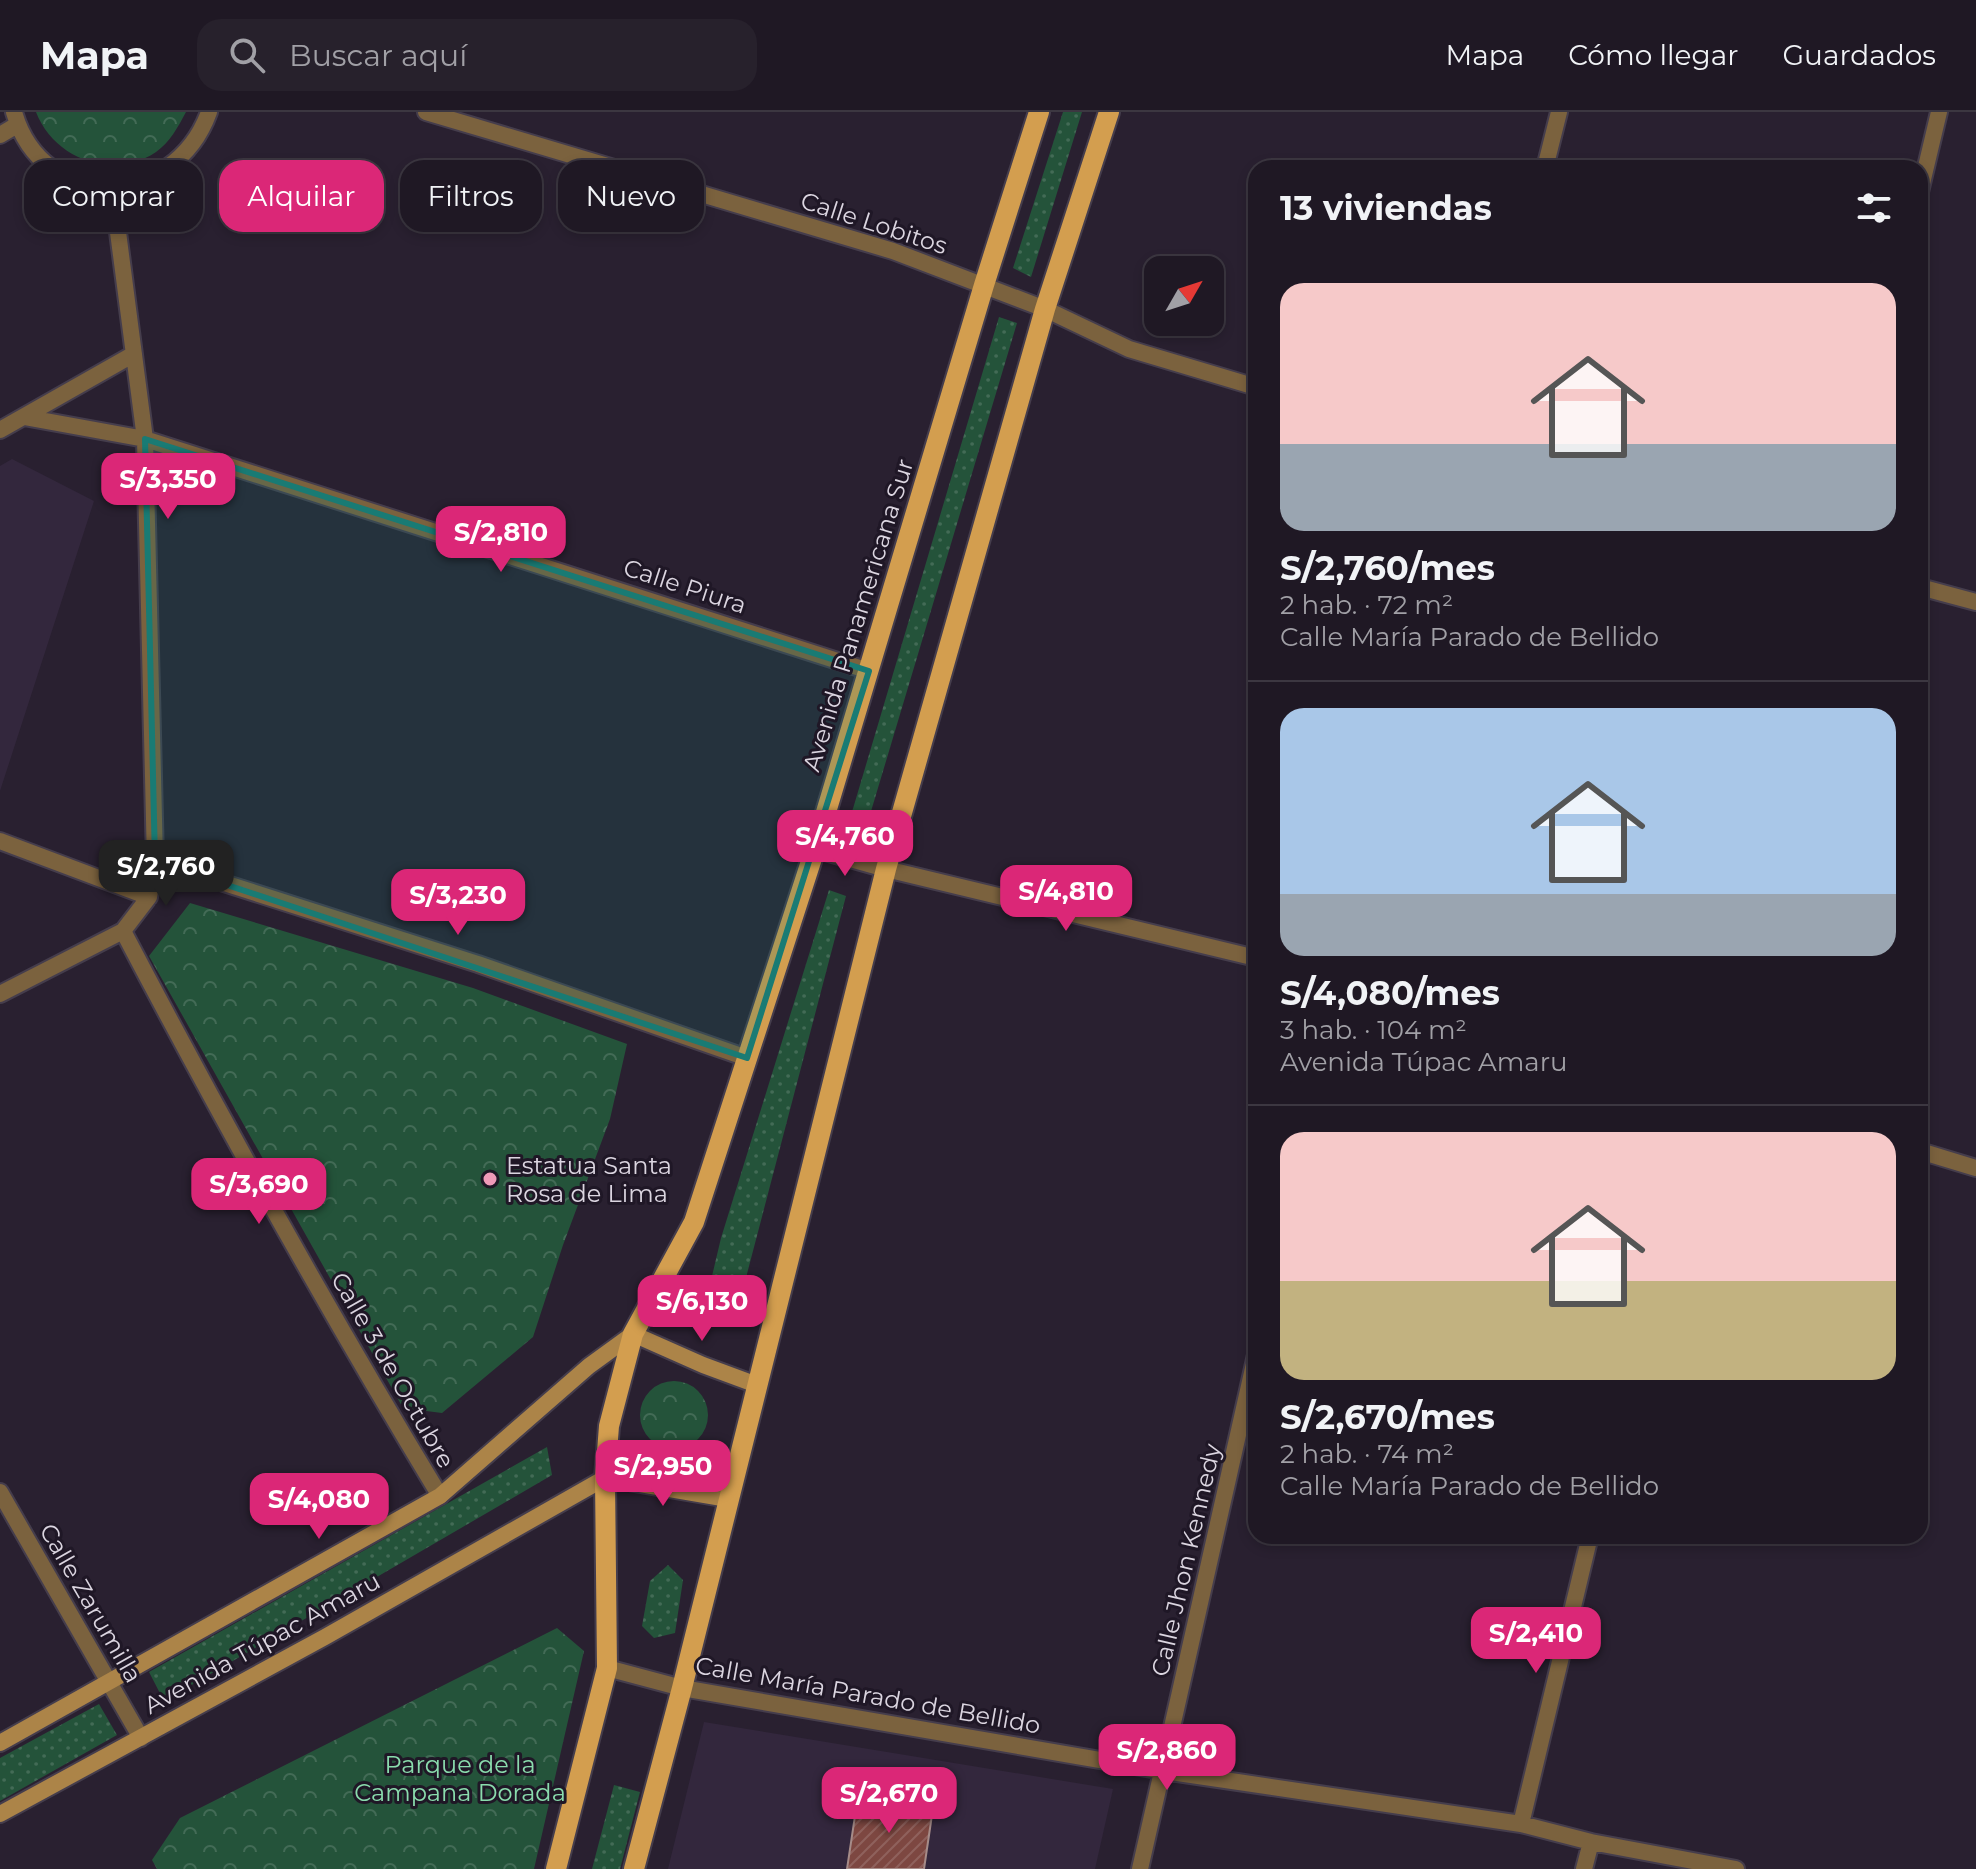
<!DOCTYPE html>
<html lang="es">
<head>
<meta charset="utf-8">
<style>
  body { margin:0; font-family:Montserrat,sans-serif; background:#27212c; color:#f1f3f6; height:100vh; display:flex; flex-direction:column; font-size:30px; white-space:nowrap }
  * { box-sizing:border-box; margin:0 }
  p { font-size:26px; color:#a1a0a6 }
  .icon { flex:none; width:44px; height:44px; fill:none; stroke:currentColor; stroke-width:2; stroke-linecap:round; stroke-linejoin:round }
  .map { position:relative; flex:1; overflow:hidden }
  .side { position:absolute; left:1248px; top:48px; width:680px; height:1384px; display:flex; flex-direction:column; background:#1f1824; border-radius:24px; box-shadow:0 4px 12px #0003,0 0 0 2px #3c3741 }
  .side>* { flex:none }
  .banner { position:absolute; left:24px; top:48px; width:760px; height:72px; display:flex; gap:16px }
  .needle { width:52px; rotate:51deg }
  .controls { position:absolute; left:1144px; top:144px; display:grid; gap:16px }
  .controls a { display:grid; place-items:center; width:80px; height:80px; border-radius:16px; background:#1f1824; box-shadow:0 4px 12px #0003,0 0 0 2px #3c3741; font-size:40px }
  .price { position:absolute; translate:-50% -68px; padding:0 18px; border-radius:16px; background:#db2777; color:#fff; font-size:26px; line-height:52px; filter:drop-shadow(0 2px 4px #0008) }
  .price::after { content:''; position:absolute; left:50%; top:48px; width:24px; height:18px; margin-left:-12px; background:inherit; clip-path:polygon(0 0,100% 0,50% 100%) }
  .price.current { background:#222; color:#fff }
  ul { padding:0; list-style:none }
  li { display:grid; align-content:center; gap:16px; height:424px; padding:0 32px }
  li+li { border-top:2px solid #3c3741 }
  li span { display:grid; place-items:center; height:248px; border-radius:24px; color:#555 }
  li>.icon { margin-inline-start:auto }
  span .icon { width:144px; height:144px; fill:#fffc; stroke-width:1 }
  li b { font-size:34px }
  h2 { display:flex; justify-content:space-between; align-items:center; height:96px; padding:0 32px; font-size:34px }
  .chip { padding:0 28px; border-radius:24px; background:#1f1824; box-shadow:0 4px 12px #0003,0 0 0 2px #3c3741; font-size:28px; line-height:72px }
  .chip.current { background:#db2777; color:#fff }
  header { display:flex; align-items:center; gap:48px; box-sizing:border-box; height:112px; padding:0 40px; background:#1f1824; border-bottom:2px solid #3c3741 }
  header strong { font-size:38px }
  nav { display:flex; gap:44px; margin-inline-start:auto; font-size:28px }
  .search { width:560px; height:72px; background:#27212c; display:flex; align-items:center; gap:20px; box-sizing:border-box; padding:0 28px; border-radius:24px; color:#a1a0a6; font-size:30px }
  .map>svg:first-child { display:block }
  .built { fill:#33273d }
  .grass { fill:url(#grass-dots) }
  .park { fill:url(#park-crowns) }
  .building { fill:url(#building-hatch); stroke:#a68c89; stroke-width:2 }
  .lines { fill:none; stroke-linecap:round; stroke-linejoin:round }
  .street-casing { stroke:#453d4c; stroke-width:20 }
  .secondary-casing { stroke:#453d4c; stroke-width:20 }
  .primary-casing { stroke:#453d4c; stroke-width:24 }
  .street { stroke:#7b623e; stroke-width:16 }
  .secondary { stroke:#ac8448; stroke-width:16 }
  .primary { stroke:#d39e4f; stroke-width:20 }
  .marked { fill:#197b74; fill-opacity:0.2; stroke:#197b74; stroke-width:6; stroke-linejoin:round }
  .poi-dot { fill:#ef9ab8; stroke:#1f1726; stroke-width:3 }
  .labels { text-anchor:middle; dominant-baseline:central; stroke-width:6; stroke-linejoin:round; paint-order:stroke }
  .street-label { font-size:24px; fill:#dbd5e0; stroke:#1f1726 }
  .poi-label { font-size:24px; fill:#dbd5e0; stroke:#1f1726; text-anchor:start }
  .park-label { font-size:24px; fill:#8adcad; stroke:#1f1726 }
</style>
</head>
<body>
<header>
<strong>Mapa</strong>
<div class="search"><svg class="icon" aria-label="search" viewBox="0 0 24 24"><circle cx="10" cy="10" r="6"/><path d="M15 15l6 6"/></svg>Buscar aquí</div>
<nav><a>Mapa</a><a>Cómo llegar</a><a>Guardados</a></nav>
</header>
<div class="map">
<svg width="1976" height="1757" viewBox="0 0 1976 1757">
  <defs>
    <pattern id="grass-dots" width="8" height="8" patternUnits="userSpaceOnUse" patternTransform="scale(2)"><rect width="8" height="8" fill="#24533a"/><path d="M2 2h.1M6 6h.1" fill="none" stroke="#436b56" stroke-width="1.8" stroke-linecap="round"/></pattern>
    <pattern id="park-crowns" width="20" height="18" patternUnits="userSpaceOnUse" patternTransform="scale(2)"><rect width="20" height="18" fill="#24533a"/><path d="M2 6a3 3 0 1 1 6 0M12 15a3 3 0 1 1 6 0" fill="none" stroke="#436b56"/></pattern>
    <pattern id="building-hatch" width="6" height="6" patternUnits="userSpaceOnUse" patternTransform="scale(2)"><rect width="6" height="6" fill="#7d4741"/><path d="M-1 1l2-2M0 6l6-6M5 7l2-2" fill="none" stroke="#8f615c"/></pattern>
  </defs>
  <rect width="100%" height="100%" fill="#292030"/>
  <path class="built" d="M 12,347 L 94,389 L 0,679 L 0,354 Z
    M 704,1610 L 1113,1677 L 1095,1757 L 668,1757 Z"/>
  <path class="grass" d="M 1063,0 L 1082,0 L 1031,165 L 1013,156 Z
    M 999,205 L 1017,211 L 869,706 L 852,700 Z
    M 829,778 L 846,784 L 737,1200 L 704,1198 L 721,1126 Z
    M 547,1335 L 552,1363 L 164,1589 L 149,1560 Z
    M 668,1453 L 683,1468 L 675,1521 L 654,1526 L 642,1514 L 650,1469 Z
    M 99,1592 L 117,1623 L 0,1689 L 0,1646 Z
    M 614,1673 L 640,1680 L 620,1757 L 592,1757 Z"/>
  <path class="park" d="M 36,0 L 186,0 C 178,15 170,30 156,40 C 113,69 54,47 36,0 Z
    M 190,791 L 473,876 L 627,932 L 610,1007 L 563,1133 L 533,1225 L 442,1301 L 403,1296 L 149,844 Z
    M640 1303a34 34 0 1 1 68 0a34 34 0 1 1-68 0Z
    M 557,1516 L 584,1539 L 534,1757 L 157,1757 L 152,1748 L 180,1706 Z"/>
  <path class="building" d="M 858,1684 L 933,1696 L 924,1757 L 847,1757 Z"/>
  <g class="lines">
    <defs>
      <path id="street" d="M 14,0 C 42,100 174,97 209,0
        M 426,0 L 893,139 L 1045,197 L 1129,237 L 1256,275
        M 0,23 L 17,13
        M 1545,56 L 1559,0
        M 1920,80 L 1939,0
        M 24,305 L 145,327 L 869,559
        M 0,318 L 134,242
        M 1920,475 L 1976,490
        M 0,729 L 149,785
        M 815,737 L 886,757 L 1256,846
        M 155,749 L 478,852 L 747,946
        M 123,819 C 223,1010 328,1199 440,1384
        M 0,882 L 123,819 L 149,785 L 155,749 L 145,327 L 112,74
        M 1920,1039 L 1976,1056
        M 0,1380 L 141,1626
        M 607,1556 L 682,1576 L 1164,1659 L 1521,1712 L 1591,1730 L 1736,1757
        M 1521,1712 L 1590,1424
        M 1140,1757 L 1256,1243
        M 1584,1757 L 1591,1730"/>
      <path id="secondary" d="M 0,1631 L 440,1384 L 589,1254 L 633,1222 L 703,1253 L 757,1273
        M 0,1702 L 325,1525 L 605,1366 L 728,1387"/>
      <path id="primary" d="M 556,1757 L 607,1556 L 605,1366 L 609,1314 L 633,1222 L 694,1110 L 815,737 L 984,173 L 1039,0
        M 634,1757 L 682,1576 L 886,757 L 1045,197 L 1109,0"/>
    </defs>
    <use href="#street" class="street-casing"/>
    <use href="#secondary" class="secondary-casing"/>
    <use href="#primary" class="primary-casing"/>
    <use href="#street" class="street"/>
    <use href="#secondary" class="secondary"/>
    <use href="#primary" class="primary"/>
  </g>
  <path class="marked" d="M 145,327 L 869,559 L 747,946 L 155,749 Z"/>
  <circle class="poi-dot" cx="490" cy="1067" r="8"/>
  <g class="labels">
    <g class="street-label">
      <text transform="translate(874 111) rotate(18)">Calle Lobitos</text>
      <text transform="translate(685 474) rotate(18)">Calle Piura</text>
      <text transform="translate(858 503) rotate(-73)">Avenida Panamericana Sur</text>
      <text transform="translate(393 1258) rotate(60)">Calle 3 de Octubre</text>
      <text transform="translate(1186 1448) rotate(-77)">Calle Jhon Kennedy</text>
      <text transform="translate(91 1491) rotate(60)">Calle Zarumilla</text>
      <text transform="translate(262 1531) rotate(-29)">Avenida Túpac Amaru</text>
      <text transform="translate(868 1583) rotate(10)">Calle María Parado de Bellido</text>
    </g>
    <g class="poi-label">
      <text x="506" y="1053">Estatua Santa<tspan x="506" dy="28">Rosa de Lima</tspan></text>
    </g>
    <g class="park-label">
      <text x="460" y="1652">Parque de la<tspan x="460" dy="28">Campana Dorada</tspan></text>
    </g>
  </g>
</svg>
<div class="controls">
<a><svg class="needle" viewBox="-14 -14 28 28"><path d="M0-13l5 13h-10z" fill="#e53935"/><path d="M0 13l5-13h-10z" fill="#a1a0a6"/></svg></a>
</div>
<b class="price" style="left:168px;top:409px">S/3,350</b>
<b class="price" style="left:501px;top:462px">S/2,810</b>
<b class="price" style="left:845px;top:766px">S/4,760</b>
<b class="price current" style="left:166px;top:796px">S/2,760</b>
<b class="price" style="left:1066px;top:821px">S/4,810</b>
<b class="price" style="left:458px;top:825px">S/3,230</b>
<b class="price" style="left:259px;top:1114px">S/3,690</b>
<b class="price" style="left:702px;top:1231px">S/6,130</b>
<b class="price" style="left:663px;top:1396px">S/2,950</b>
<b class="price" style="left:319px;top:1429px">S/4,080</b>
<b class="price" style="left:1536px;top:1563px">S/2,410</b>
<b class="price" style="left:1167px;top:1680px">S/2,860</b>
<b class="price" style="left:889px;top:1723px">S/2,670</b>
<div class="banner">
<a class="chip">Comprar</a>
<a class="chip current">Alquilar</a>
<a class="chip">Filtros</a>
<a class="chip">Nuevo</a>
</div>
<section class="side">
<h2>13 viviendas<svg class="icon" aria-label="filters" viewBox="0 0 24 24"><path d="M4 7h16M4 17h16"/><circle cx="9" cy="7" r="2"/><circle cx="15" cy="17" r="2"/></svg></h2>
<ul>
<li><span style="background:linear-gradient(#f6c9c9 65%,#9aa5b1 0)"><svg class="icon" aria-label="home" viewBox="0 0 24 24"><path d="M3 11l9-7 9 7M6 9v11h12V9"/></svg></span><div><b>S/2,760/mes</b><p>2 hab. · 72 m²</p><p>Calle María Parado de Bellido</p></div></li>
<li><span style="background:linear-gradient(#a9c7e8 75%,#9aa5b1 0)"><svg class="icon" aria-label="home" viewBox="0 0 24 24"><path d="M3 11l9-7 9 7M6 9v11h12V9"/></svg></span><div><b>S/4,080/mes</b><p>3 hab. · 104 m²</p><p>Avenida Túpac Amaru</p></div></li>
<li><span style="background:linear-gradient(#f6c9c9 60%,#c2b280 0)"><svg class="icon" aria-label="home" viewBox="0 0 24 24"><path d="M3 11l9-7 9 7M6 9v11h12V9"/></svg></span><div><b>S/2,670/mes</b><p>2 hab. · 74 m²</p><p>Calle María Parado de Bellido</p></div></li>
</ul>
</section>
</div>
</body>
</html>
